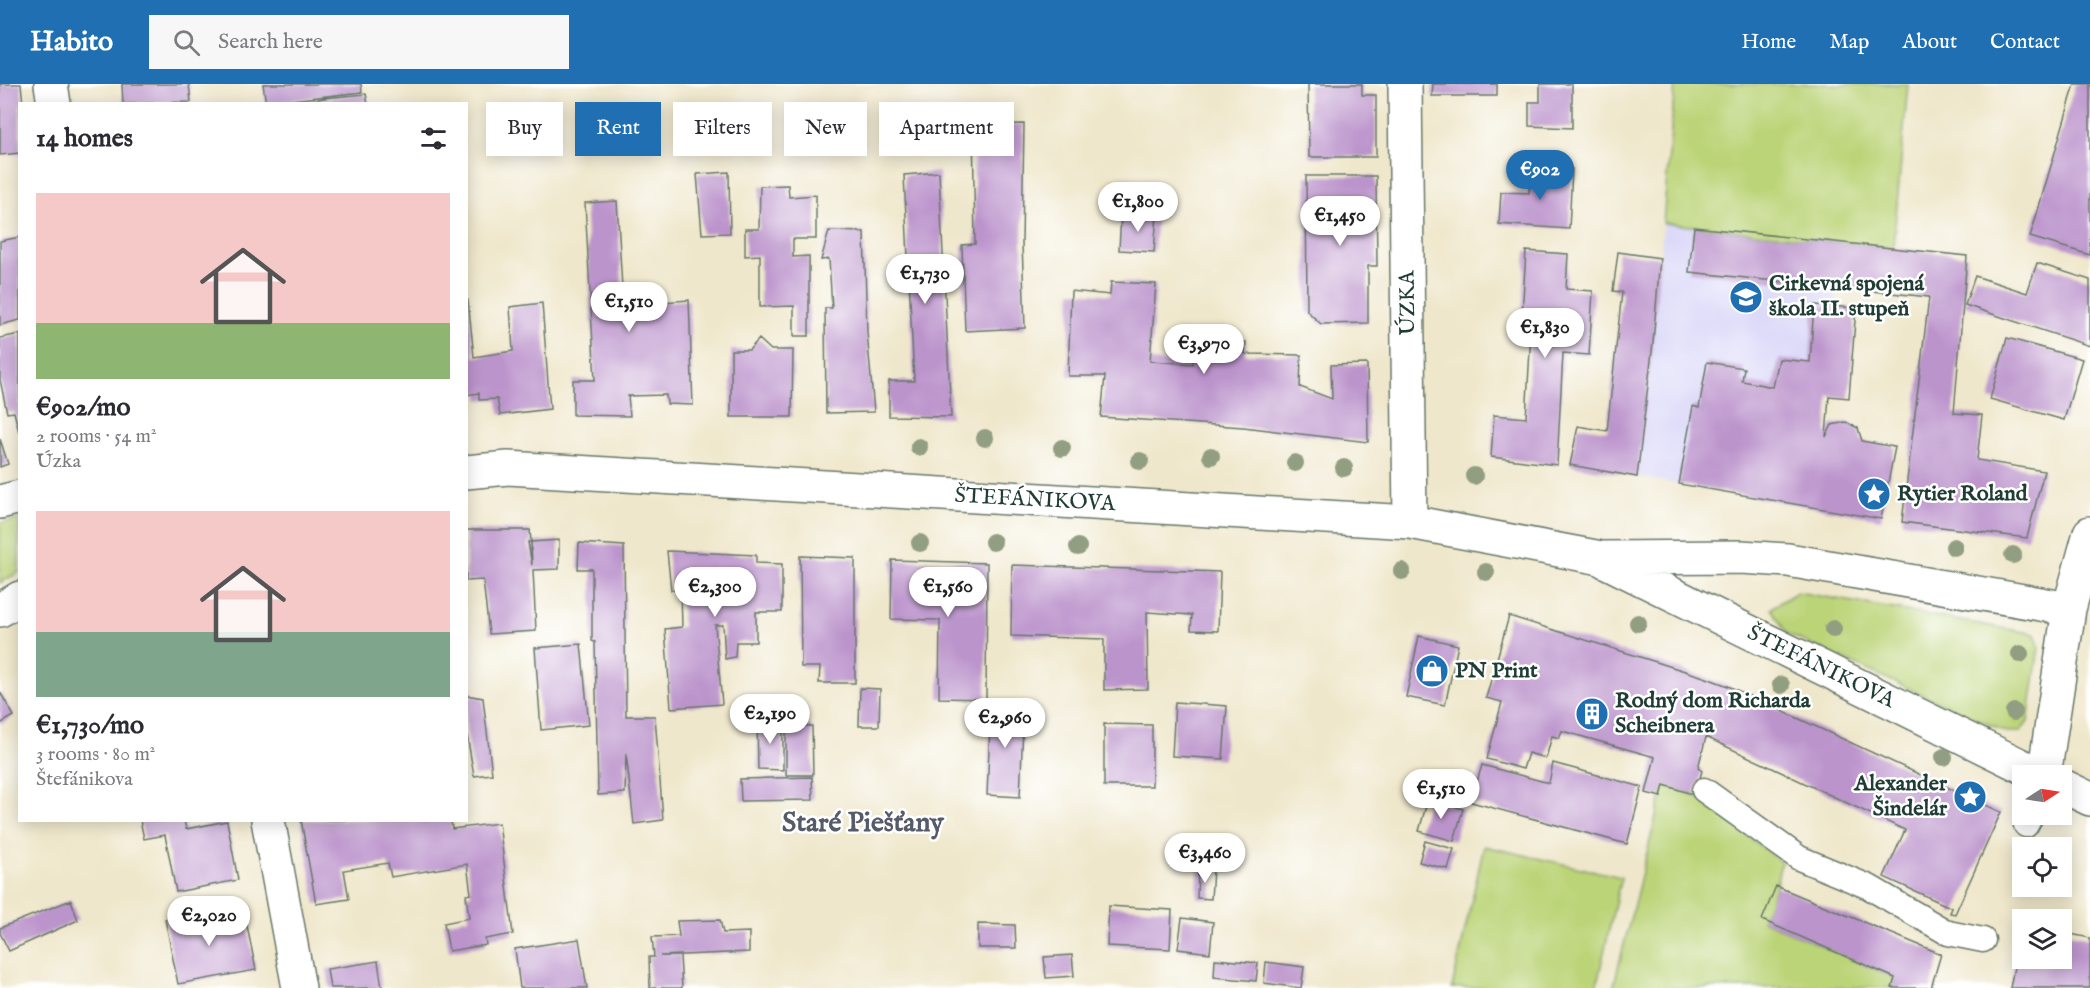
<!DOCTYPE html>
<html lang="en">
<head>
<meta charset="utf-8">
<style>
  body { margin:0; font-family:"IM FELL English",serif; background:#f7f7f7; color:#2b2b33; height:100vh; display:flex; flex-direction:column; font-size:22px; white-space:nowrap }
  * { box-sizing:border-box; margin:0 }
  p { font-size:20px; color:#7c7c81 }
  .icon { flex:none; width:33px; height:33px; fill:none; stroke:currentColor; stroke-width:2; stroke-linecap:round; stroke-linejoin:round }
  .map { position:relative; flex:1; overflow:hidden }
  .sheet { position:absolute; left:18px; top:18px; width:450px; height:720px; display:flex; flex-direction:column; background:#fff; border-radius:0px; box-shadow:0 3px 15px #0003 }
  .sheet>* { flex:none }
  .guide { position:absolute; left:486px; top:18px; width:570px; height:54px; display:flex; gap:12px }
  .needle { width:39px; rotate:78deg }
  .buttons { position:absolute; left:2012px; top:681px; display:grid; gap:12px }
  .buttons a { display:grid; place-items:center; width:60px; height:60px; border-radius:0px; background:#fff; box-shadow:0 3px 15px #0003; font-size:30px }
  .price { position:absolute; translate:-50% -51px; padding:0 14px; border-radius:21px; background:#fff; color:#222; font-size:20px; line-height:39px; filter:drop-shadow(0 2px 3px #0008) }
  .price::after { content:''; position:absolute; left:50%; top:36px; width:18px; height:14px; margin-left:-9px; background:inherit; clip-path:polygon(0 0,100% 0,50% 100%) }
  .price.current { background:#1f6fb2; color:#fff }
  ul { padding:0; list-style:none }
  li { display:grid; align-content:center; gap:12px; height:318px; padding:0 18px }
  li span { display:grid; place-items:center; height:186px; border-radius:0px; color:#555 }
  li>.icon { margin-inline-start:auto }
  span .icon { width:108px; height:108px; fill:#fffc; stroke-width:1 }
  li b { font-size:26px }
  h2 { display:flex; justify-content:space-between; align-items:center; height:72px; padding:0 18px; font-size:26px }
  .pill { padding:0 21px; border-radius:0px; background:#fff; box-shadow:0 3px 15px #0003; font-size:21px; line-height:54px }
  .pill.current { background:#1f6fb2; color:#fff }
  header { display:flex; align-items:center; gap:36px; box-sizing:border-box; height:84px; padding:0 30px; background:#1f6fb2; color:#fff }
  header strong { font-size:28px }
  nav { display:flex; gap:33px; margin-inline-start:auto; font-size:21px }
  .search { width:420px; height:54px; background:#f7f7f7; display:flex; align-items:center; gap:15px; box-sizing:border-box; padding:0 21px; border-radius:0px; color:#7c7c81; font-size:22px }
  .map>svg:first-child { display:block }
  .built { fill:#d9d7f8 }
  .green { fill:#bcd478; stroke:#6e8856; stroke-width:1.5 }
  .building { fill:#bc94cc }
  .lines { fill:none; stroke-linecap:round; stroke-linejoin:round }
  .service-casing { stroke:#687869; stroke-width:27 }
  .minor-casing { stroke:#687869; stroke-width:36 }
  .service { stroke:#fff; stroke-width:24 }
  .minor { stroke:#fff; stroke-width:33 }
  .tree { fill:#929e81 }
  .labels { text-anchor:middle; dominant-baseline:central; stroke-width:5; stroke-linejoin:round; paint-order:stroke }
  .poi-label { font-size:22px; font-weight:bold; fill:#1f3d34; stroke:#fff; text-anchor:start }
  .street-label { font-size:22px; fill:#1f3d34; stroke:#fff }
  .district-label { font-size:28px; font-weight:bold; fill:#565b69; stroke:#fff }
</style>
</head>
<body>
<header>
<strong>Habito</strong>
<div class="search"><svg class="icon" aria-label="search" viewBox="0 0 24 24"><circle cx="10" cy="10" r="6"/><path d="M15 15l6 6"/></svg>Search here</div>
<nav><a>Home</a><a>Map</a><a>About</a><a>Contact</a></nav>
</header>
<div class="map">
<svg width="2090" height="904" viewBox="0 0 2090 904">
  <rect width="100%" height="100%" fill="#fff"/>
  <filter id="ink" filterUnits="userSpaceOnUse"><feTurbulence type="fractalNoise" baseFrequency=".0167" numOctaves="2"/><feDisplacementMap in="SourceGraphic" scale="12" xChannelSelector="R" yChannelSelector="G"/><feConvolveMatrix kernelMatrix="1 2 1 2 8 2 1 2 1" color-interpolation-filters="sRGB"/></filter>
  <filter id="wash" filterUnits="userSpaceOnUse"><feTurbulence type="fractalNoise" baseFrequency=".008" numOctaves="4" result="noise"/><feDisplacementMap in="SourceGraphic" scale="24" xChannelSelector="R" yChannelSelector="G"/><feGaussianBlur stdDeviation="1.35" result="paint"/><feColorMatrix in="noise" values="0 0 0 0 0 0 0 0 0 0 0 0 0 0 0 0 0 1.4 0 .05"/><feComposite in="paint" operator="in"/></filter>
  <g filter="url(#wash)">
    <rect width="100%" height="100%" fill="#efe7cb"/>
    <path class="built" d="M 1675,0 L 1908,0 L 1893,164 L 1836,157 L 1831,202 L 1837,203 L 1826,351 L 1832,341 L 1846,338 L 1858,344 L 1862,357 L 1895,363 L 1881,435 L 1637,393 L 1653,259 Z"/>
    <path class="green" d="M 1675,0 L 1908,0 L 1893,164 L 1663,139 Z
      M 19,435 L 19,488 L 0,499 L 0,439 Z
      M 1797,508 L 2035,550 L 2039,562 L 2028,638 L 2020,648 L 2006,648 L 1787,550 L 1771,524 Z
      M 1664,701 L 1695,711 L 1781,778 L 1776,802 L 1762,836 L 1895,894 L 1892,904 L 1613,904 Z
      M 1484,762 L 1621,793 L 1596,904 L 1452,904 Z"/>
    <g id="blocks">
      <path class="building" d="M 0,0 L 21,0 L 23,20 L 20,20 L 20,69 L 0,71 Z
        M 122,0 L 189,0 L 191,18 L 123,20 Z
        M 263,0 L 361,0 L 362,8 L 292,16 L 293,20 L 266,20 Z
        M 1308,0 L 1362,0 L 1362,11 L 1376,11 L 1376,73 L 1309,73 Z
        M 1433,0 L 1497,0 L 1497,12 L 1432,12 Z
        M 1540,0 L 1572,0 L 1572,44 L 1529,42 L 1529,18 L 1540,18 Z
        M 2075,0 L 2090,0 L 2090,171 L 2030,153 Z
        M 366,10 L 368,20 L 293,20 L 324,14 Z
        M 1024,40 L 1022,159 L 1025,244 L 965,247 L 962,161 L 975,160 L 973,41 Z
        M 1530,83 L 1572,85 L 1569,145 L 1499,140 L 1501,108 L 1529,109 Z
        M 729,88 L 730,149 L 702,150 L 697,90 Z
        M 939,88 L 951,333 L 889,332 L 889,297 L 914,297 L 904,91 Z
        M 1306,92 L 1376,92 L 1377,182 L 1368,182 L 1368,239 L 1321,240 L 1307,227 Z
        M 788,101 L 789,113 L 816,111 L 816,155 L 793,155 L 793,173 L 809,172 L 809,252 L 794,252 L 794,222 L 760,223 L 760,171 L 745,172 L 745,145 L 759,145 L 760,102 Z
        M 617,117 L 623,221 L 689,216 L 693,321 L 667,320 L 666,311 L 628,312 L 630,332 L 573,331 L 573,296 L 595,296 L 585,119 Z
        M 1121,130 L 1157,131 L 1154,168 L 1119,166 Z
        M 1694,143 L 1967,172 L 1954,329 L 1982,331 L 1977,376 L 2044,387 L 2027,454 L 1902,438 L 1929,213 L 1689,188 Z
        M 829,147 L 864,148 L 867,248 L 874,328 L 826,329 L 825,224 L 832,224 L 829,175 L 821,176 Z
        M 20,153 L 20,236 L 0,241 L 0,157 Z
        M 1526,167 L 1568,170 L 1566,205 L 1593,207 L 1589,271 L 1563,269 L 1557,381 L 1491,373 L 1494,331 L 1526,334 L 1532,232 L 1522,231 Z
        M 1618,168 L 1660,174 L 1653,259 L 1637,393 L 1570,381 L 1578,342 L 1607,347 L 1622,208 L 1613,207 Z
        M 2037,179 L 2090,196 L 2090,262 L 1965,221 L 1975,192 L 2027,209 Z
        M 1111,198 L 1156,200 L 1150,277 L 1193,280 L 1195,254 L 1246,258 L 1245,270 L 1301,271 L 1300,303 L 1332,315 L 1331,281 L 1367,280 L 1368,358 L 1243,343 L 1101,333 L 1105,292 L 1068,292 L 1071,207 L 1110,211 Z
        M 466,216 L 468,216 L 474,273 L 513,267 L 510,223 L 542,219 L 550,325 L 500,331 L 497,315 L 479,316 L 479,309 L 466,311 Z
        M 1814,221 L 1856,224 L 1849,314 L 1829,312 L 1826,353 L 1832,341 L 1846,338 L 1858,344 L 1862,357 L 1895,363 L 1881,435 L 1679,400 L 1693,322 L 1699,324 L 1707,278 L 1744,284 L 1742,297 L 1773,303 L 1779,275 L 1810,278 Z
        M 20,250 L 20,348 L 19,348 L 14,328 L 7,329 L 0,296 L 0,254 Z
        M 2007,254 L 2082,275 L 2064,336 L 1990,315 Z
        M 759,255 L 771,266 L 793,266 L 792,333 L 731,333 L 731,266 L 749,266 Z
        M 0,355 L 8,380 L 0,383 Z
        M 466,446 L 530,446 L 531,458 L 528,458 L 532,481 L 531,458 L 559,456 L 559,485 L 533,486 L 536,547 L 489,550 L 483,496 L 466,497 Z
        M 579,459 L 624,462 L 626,632 L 655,632 L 663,736 L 634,740 L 626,669 L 625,709 L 598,711 L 595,558 L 592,557 L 592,485 L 578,485 Z
        M 667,467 L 756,471 L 756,479 L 782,480 L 782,528 L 756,528 L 756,558 L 736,558 L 735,573 L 725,575 L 723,541 L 715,541 L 722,620 L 671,624 L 665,545 L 682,543 L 681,506 L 671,506 Z
        M 800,472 L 855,474 L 855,599 L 819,599 L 820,583 L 801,583 Z
        M 892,476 L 987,479 L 986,615 L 939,614 L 940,536 L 891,535 Z
        M 1012,481 L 1220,488 L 1218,547 L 1191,546 L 1192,531 L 1147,528 L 1148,605 L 1104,606 L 1104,555 L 1011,552 Z
        M 1509,532 L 1704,593 L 1728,602 L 2001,728 L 1955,830 L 1950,829 L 1952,824 L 1884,793 L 1905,746 L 1706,653 L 1698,684 L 1702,687 L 1695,711 L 1664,701 L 1661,713 L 1646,709 L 1655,673 L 1562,647 L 1559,654 L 1552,652 L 1546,674 L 1528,669 L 1523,685 L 1487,675 L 1502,618 L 1486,614 Z
        M 1419,552 L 1458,561 L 1445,621 L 1406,613 Z
        M 581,560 L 589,641 L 541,646 L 535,564 Z
        M 860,604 L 880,605 L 879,642 L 859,642 Z
        M 0,608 L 14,632 L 0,640 Z
        M 466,611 L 483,614 L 492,690 L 474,692 L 466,645 Z
        M 991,618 L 1024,620 L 1020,713 L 987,711 Z
        M 1175,618 L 1227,622 L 1223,675 L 1172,672 Z
        M 757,636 L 783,636 L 783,686 L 758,685 Z
        M 1104,640 L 1152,641 L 1152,702 L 1104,702 Z
        M 786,642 L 812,642 L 813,691 L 786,691 Z
        M 1553,679 L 1642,703 L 1627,760 L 1471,718 L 1482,681 L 1549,699 Z
        M 812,693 L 813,716 L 741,717 L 740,695 Z
        M 1428,715 L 1463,725 L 1454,757 L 1419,747 Z
        M 140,736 L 184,736 L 186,745 L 227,737 L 238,796 L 176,808 L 165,751 L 144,755 Z
        M 301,736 L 451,736 L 452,745 L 499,739 L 513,850 L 485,855 L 486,861 L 449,867 L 444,839 L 469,834 L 466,811 L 471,810 L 467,780 L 391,793 L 388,779 L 344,786 L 349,815 L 316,820 Z
        M 1425,757 L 1454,765 L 1448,785 L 1419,778 Z
        M 1198,785 L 1213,785 L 1211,815 L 1197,814 Z
        M 1776,802 L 1941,870 L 1931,904 L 1892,904 L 1895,894 L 1762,836 Z
        M 71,816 L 78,836 L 9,867 L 0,849 L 0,844 Z
        M 1109,822 L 1172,826 L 1170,865 L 1107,862 Z
        M 213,826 L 215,838 L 245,832 L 256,886 L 178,900 L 165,835 Z
        M 1182,834 L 1213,838 L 1210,869 L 1178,865 Z
        M 720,836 L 723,849 L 749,848 L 749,868 L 660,872 L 680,872 L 682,904 L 650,904 L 649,873 L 654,873 L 652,853 L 679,852 L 677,837 Z
        M 978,840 L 1015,841 L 1016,864 L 978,864 Z
        M 2021,846 L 2022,874 L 2061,874 L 2061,848 L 2090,854 L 2090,904 L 2010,904 Z
        M 579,855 L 587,904 L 520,904 L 515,865 Z
        M 1072,871 L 1074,892 L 1046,894 L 1044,873 Z
        M 1215,875 L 1258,879 L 1256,897 L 1214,893 Z
        M 378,877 L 382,904 L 330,904 L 327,885 Z
        M 1266,878 L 1304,883 L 1301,904 L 1264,899 Z"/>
    </g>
  </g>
  <g filter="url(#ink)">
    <use href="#blocks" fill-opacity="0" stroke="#687869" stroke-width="1.5"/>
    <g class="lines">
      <defs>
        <path id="service" d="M 1704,706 L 1799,774 L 1869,803 L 1948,849 L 1983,856
          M 2026,741 L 2032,730"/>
        <path id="minor" d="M 51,0 L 54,20
          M 1405,0 L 1410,438
          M 466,388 L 508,384 L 1410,438 L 1601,474 L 1741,473 L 1788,476 L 2069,525
          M 0,418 L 20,413
          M 1605,477 L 2042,692
          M 0,526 L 20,514
          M 2044,692 L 2069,525 L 2090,449
          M 2061,701 L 2090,715
          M 268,736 L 299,904"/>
      </defs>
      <use href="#service" class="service-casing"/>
      <use href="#minor" class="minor-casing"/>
      <use href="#service" class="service"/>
      <use href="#minor" class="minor"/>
    </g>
    <g class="tree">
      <circle cx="985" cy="354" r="9"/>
      <circle cx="919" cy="363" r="9"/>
      <circle cx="1062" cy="364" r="9"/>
      <circle cx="1211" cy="372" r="9"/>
      <circle cx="1140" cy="377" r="9"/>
      <circle cx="1295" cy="379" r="9"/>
      <circle cx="1344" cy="384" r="9"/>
      <circle cx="1474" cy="392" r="9"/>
      <circle cx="993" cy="458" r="9"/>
      <circle cx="920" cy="459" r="9"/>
      <circle cx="1078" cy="463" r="9"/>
      <circle cx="1954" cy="463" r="9"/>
      <circle cx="2013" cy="471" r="9"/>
      <circle cx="1402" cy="487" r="9"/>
      <circle cx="1486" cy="488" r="9"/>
      <circle cx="1638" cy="539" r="9"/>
      <circle cx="1833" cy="545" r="9"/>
      <circle cx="2020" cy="570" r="9"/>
      <circle cx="1781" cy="601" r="9"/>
      <circle cx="2014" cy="628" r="9"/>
      <circle cx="1944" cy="673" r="9"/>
    </g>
  </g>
  <defs>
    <symbol id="school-disc" viewBox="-11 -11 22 22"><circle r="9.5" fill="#1f6fb2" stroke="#fff"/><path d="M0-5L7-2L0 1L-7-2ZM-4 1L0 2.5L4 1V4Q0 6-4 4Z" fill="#fff"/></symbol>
    <symbol id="sight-disc" viewBox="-11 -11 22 22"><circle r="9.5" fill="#1f6fb2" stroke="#fff"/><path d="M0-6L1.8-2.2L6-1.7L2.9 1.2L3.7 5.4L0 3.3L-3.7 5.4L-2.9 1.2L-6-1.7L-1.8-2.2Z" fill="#fff"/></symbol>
    <symbol id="shop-disc" viewBox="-11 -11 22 22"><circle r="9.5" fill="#1f6fb2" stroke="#fff"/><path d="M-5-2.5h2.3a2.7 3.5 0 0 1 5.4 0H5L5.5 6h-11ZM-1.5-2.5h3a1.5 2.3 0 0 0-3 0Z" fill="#fff"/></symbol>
    <symbol id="building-disc" viewBox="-11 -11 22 22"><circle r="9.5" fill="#1f6fb2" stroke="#fff"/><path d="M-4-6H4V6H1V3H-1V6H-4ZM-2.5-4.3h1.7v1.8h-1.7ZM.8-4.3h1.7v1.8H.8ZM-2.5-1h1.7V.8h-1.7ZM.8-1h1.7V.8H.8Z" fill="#fff"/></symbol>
  </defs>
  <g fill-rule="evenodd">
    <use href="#school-disc" x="1727" y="194" width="38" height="38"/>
    <use href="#sight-disc" x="1855" y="391" width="38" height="38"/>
    <use href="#shop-disc" x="1413" y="568" width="38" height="38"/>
    <use href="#building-disc" x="1573" y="611" width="38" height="38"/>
    <use href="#sight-disc" x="1951" y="694" width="38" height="38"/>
  </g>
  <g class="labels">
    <g class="poi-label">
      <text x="1769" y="200">Cirkevná spojená<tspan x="1769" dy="25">škola II. stupeň</tspan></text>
      <text x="1897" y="410">Rytier Roland</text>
      <text x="1455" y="587">PN Print</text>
      <text x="1615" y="617">Rodný dom Richarda<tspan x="1615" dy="25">Scheibnera</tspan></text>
      <text x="1947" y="700" text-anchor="end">Alexander<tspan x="1947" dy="25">Šindelár</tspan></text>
    </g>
    <g class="street-label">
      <text transform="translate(1408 219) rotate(-91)">ÚZKA</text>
      <text transform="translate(1035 416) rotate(3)">ŠTEFÁNIKOVA</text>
      <text transform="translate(1821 583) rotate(26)">ŠTEFÁNIKOVA</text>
    </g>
    <g class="district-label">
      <text x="863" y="739">Staré Piešťany</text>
    </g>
  </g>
</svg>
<div class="buttons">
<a><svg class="needle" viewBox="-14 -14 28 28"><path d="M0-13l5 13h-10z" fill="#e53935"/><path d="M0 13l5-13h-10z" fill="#7c7c81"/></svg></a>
<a><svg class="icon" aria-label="locate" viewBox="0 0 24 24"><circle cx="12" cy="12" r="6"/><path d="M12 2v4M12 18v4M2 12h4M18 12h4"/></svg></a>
<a><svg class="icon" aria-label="layers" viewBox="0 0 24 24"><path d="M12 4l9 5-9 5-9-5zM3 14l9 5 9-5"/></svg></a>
</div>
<b class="price current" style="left:1540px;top:117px">€902</b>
<b class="price" style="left:1138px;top:149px">€1,800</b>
<b class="price" style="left:1340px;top:163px">€1,450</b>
<b class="price" style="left:925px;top:221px">€1,730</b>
<b class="price" style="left:629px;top:249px">€1,510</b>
<b class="price" style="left:1545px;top:275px">€1,830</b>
<b class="price" style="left:1204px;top:291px">€3,970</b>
<b class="price" style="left:715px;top:534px">€2,300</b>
<b class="price" style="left:948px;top:534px">€1,560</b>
<b class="price" style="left:770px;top:661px">€2,190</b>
<b class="price" style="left:1005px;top:665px">€2,960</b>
<b class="price" style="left:1441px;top:736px">€1,510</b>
<b class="price" style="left:1205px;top:800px">€3,460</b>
<b class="price" style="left:209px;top:863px">€2,020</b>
<div class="guide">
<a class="pill">Buy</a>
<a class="pill current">Rent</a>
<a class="pill">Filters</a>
<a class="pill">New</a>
<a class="pill">Apartment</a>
</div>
<section class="sheet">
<h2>14 homes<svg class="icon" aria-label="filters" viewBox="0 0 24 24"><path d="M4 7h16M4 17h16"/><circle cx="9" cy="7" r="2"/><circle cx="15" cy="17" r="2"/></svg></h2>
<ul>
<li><span style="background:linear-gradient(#f6c9c9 70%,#8fb573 0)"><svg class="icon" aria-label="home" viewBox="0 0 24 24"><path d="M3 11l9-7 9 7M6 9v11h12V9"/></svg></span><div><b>€902/mo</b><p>2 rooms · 54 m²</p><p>Úzka</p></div></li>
<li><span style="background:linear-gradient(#f6c9c9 65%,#7fa58c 0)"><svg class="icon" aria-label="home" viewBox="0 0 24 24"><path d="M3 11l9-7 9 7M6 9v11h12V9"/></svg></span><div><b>€1,730/mo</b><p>3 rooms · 80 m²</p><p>Štefánikova</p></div></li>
</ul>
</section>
</div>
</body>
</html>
